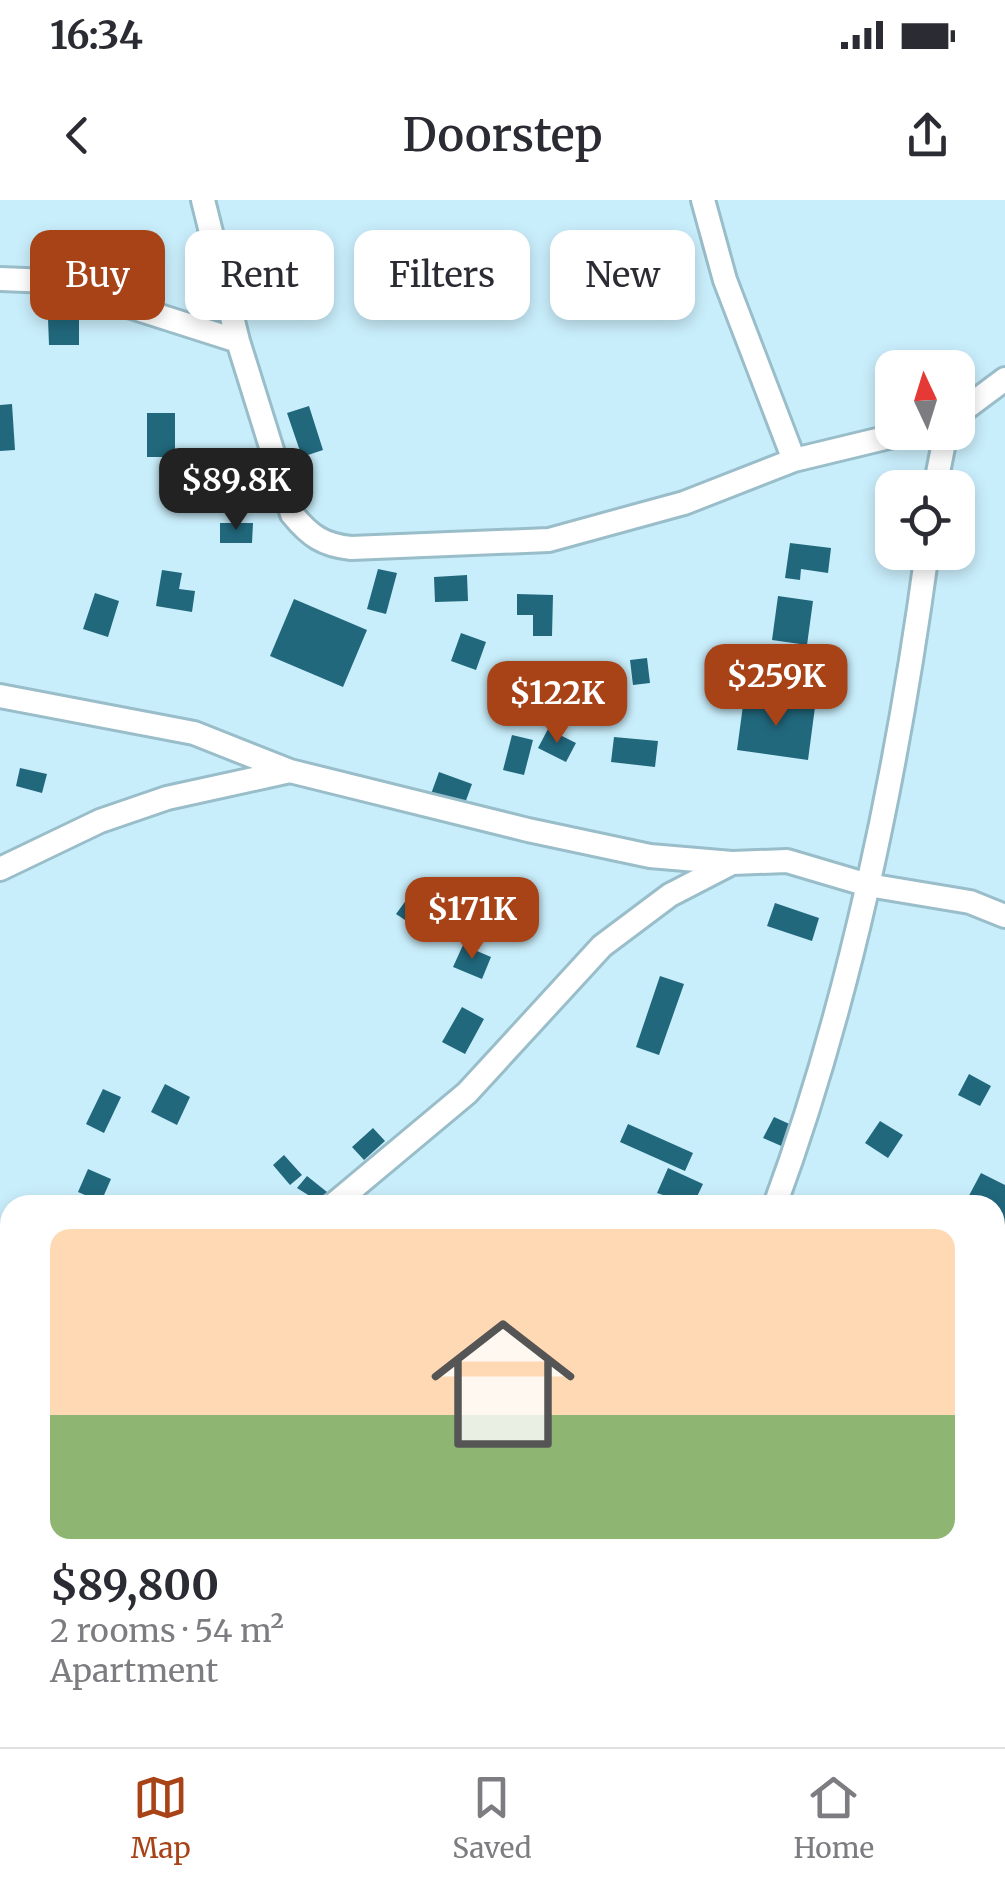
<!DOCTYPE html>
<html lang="en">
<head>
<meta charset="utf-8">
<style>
  body { margin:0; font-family:Merriweather,serif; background:#f7f7f7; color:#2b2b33; height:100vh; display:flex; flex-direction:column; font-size:38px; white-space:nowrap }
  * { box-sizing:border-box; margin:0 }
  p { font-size:32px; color:#7c7c81 }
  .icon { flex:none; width:55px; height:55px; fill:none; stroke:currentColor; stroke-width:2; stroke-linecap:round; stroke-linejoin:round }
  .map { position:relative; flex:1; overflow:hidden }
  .drawer { position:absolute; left:0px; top:995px; width:1005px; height:552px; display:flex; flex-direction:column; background:#fff; border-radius:30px 30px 0 0; box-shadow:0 5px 15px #0003 }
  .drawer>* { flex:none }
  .banner { position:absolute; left:30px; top:30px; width:945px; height:90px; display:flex; gap:20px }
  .needle { width:65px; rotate:356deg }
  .tools { position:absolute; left:875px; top:150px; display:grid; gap:20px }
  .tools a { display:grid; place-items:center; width:100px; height:100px; border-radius:20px; background:#fff; box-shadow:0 5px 15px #0003; font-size:50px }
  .price { position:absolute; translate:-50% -85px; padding:0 22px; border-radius:20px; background:#a84317; color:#fff; font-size:32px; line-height:65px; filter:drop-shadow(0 2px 5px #0008) }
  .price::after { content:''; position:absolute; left:50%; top:60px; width:30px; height:22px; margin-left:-15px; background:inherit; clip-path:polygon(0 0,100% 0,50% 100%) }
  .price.selected { background:#222; color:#fff }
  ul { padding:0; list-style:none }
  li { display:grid; align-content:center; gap:20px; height:530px; padding:0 50px }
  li+li { border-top:2px solid #e1e1e2 }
  li span { display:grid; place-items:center; height:310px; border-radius:20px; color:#555 }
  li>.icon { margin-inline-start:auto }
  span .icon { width:180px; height:180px; fill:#fffc; stroke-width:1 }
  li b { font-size:42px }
  .pill { padding:0 35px; border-radius:20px; background:#fff; box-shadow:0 5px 15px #0003; font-size:35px; line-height:90px }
  .pill.selected { background:#a84317; color:#fff }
  .status { display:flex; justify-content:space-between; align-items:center; height:70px; padding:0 50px; background:#fff; direction:ltr }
  .status svg { height:28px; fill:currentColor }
  header { display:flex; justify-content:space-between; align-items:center; height:130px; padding:0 50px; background:#fff; font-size:45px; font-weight:600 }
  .menu { display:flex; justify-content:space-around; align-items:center; height:140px; border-top:2px solid #e1e1e2; background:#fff; font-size:28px; color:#7c7c81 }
  .menu a { display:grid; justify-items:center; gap:5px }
  .menu .selected { color:#a84317 }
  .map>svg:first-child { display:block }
  .building { fill:#21687d }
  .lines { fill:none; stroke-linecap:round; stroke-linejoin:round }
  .street-casing { stroke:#99bdc9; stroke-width:28 }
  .street { stroke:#fff; stroke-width:22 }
</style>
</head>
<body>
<div class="status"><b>16:34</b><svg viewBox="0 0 49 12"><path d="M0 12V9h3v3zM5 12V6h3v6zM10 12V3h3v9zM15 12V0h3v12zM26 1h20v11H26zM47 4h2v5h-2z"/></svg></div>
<header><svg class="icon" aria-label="back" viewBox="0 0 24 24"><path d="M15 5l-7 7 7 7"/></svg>Doorstep<svg class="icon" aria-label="share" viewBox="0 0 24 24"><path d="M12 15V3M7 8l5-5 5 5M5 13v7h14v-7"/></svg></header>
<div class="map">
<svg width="1005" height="1547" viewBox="0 0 1005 1547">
  <rect width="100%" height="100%" fill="#c9eefb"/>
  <path class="building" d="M 79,118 L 79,145 L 49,145 L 48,119 Z
    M 12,204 L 15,250 L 0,251 L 0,205 Z
    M 309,206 L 323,250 L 302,257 L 287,213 Z
    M 147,213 L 175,213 L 175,257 L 147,257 Z
    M 220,323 L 253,323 L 252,343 L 220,343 Z
    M 790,343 L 831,348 L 828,373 L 801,369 L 800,380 L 785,378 Z
    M 378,369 L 397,373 L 386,414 L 367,409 Z
    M 162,370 L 182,373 L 179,389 L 195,391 L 192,412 L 156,406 Z
    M 467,375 L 468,401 L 435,402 L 434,377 Z
    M 95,393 L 119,401 L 108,437 L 83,429 Z
    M 517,394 L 553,395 L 552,436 L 533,436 L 533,415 L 517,415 Z
    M 778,396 L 813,401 L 807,445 L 772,440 Z
    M 294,399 L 367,430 L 343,487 L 270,456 Z
    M 461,433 L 486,442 L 476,470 L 451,461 Z
    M 647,458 L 650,483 L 633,485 L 630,460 Z
    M 744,498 L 815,507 L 808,560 L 737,550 Z
    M 548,529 L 576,543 L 566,562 L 538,548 Z
    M 512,535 L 533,540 L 524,575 L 503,570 Z
    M 614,537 L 658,541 L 655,567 L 611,562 Z
    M 20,568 L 47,574 L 42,593 L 16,586 Z
    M 439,572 L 472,584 L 464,606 L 431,594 Z
    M 407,699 L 443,722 L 432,738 L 396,714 Z
    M 775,703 L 819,718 L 812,741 L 767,726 Z
    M 463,745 L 491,757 L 482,779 L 453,767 Z
    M 660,776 L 684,784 L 659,855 L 636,847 Z
    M 462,807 L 484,819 L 465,854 L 442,842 Z
    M 969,874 L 991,886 L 980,906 L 958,895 Z
    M 165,884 L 190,897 L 177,925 L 151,912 Z
    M 103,889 L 121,897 L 104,933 L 86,924 Z
    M 774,917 L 796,927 L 786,948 L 763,938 Z
    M 880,921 L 903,935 L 888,958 L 865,943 Z
    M 628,924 L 693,953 L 685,971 L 620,942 Z
    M 373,928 L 385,941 L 364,960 L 352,947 Z
    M 284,955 L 302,975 L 290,985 L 273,965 Z
    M 668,968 L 703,984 L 693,1005 L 657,993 Z
    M 88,969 L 111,979 L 101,1002 L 78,992 Z
    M 981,973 L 1005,985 L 1005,1044 L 995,1039 L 995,1005 L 964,1005 Z
    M 307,976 L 332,996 L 324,1005 L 297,988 Z
    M 1005,1364 L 1005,1420 L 995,1417 L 995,1394 Z
    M 475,1538 L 524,1538 L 523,1547 L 474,1547 Z
    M 952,1538 L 988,1538 L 984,1547 L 954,1547 L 949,1545 Z"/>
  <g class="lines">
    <defs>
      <path id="street" d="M 203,0 L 238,141 L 292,314 C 310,336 323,345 351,348 L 549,340 L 684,303 L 794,260 L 910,232
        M 703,0 L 725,80 L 794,260
        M 0,79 L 50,81 L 238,141
        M 958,214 L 1005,179
        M 935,288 L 946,232
        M 0,496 L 194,533 L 290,571 L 528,630 L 650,656 L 732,663 L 787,661 L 868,685 L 970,702 L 1005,716
        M 0,669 L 100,621 L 167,598 L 290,571
        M 333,1005 L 467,893 L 602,746 L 670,695 L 732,663
        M 775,1005 C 850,802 898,567 927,352
        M 0,1276 L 10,1280
        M 995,1431 L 1005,1434
        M 611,1538 L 625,1547
        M 108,1547 L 111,1538"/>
    </defs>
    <use href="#street" class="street-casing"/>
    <use href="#street" class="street"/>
  </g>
</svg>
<div class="tools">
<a><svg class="needle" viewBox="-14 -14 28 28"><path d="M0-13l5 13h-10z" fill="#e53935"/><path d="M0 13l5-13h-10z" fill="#7c7c81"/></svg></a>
<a><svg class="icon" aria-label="locate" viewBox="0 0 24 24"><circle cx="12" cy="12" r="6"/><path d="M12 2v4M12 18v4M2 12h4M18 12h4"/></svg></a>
</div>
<b class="price selected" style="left:236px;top:333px">$89.8K</b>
<b class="price" style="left:776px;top:529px">$259K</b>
<b class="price" style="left:557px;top:546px">$122K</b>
<b class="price" style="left:472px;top:762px">$171K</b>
<div class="banner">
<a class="pill selected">Buy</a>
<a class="pill">Rent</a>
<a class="pill">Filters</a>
<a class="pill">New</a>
</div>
<section class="drawer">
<ul>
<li><span style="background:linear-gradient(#ffd9b3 60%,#8fb573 0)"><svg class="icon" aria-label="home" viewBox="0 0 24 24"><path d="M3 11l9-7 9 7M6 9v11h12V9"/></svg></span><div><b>$89,800</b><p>2 rooms · 54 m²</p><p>Apartment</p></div></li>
</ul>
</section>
</div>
<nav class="menu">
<a class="selected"><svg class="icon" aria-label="map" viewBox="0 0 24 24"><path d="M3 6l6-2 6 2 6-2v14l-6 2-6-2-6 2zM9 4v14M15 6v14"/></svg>Map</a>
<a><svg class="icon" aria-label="saved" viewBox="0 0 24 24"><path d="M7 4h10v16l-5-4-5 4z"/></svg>Saved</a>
<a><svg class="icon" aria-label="home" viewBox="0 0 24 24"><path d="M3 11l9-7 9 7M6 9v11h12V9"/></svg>Home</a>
</nav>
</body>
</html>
